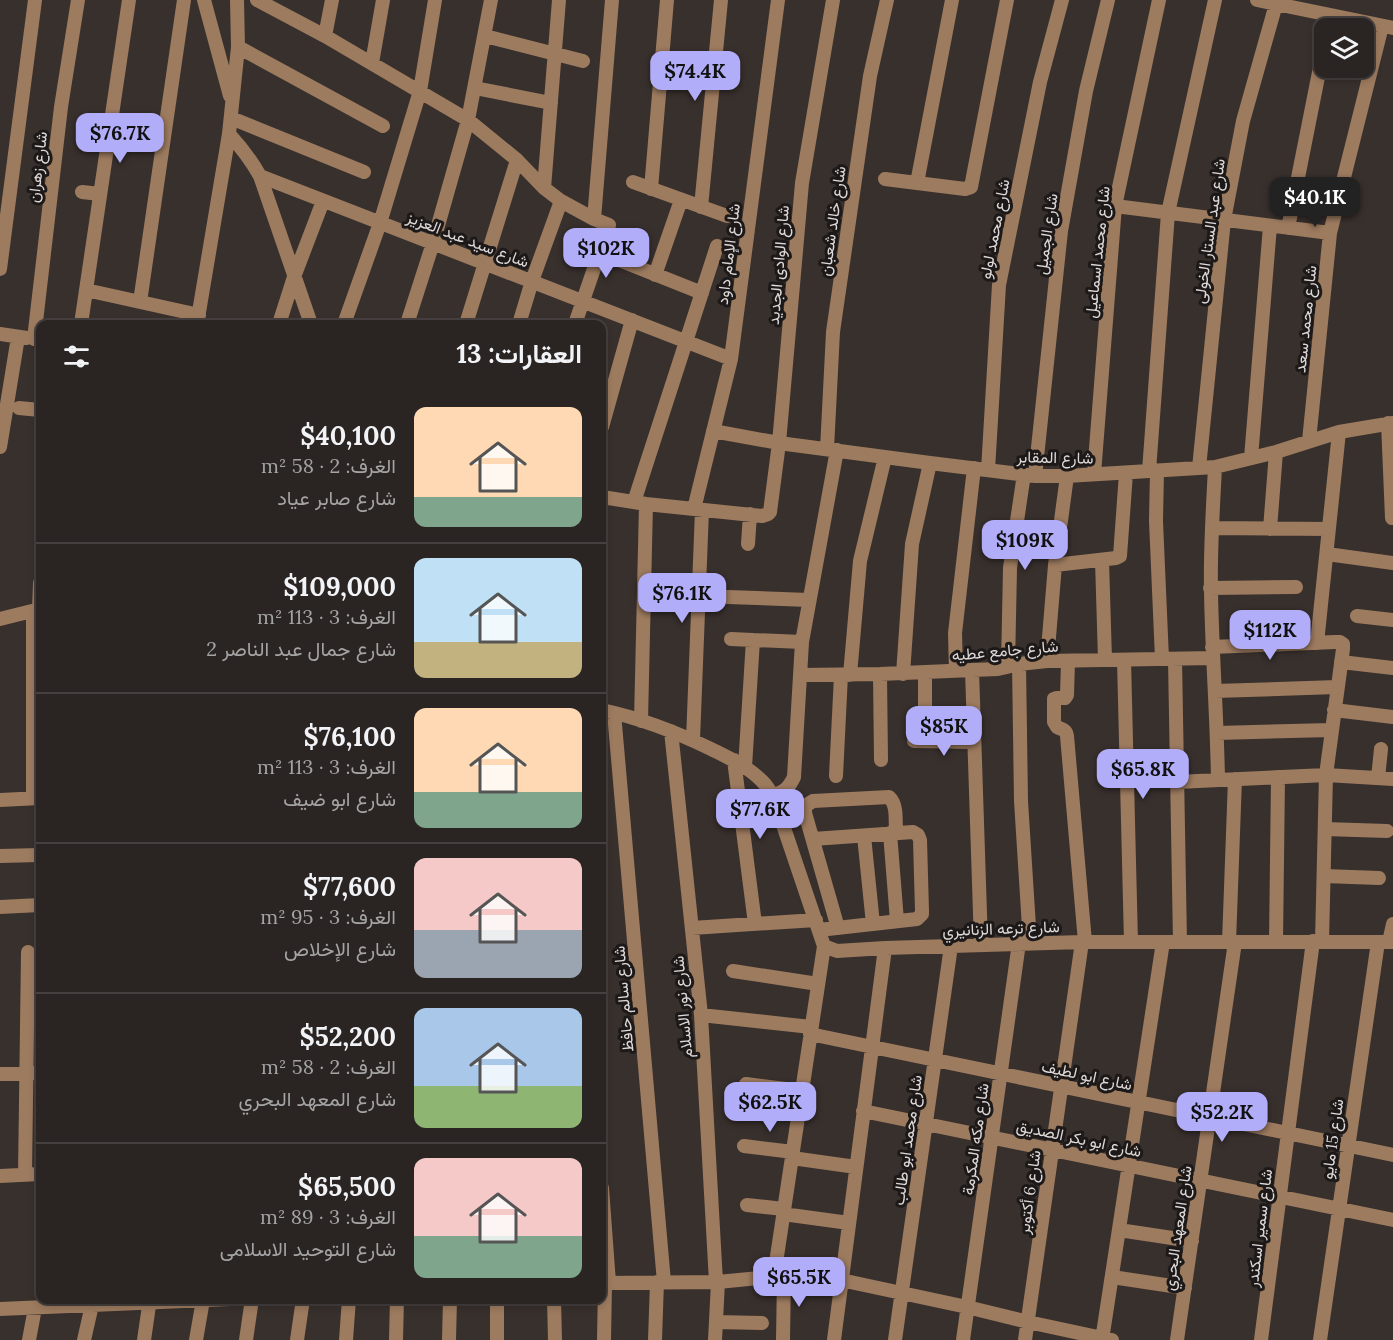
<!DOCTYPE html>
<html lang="ar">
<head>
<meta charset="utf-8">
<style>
  body { margin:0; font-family:Lora,Vazirmatn,serif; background:#322c2a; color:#f1f3f6; direction:rtl; height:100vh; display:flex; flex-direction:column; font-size:22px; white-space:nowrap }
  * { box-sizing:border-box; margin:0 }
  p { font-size:20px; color:#a5a4a5 }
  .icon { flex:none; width:33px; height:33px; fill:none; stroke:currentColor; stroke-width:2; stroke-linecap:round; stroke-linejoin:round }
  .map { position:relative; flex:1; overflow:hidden; direction:ltr }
  .panel { position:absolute; left:36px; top:320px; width:570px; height:984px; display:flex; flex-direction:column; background:#2a2422; border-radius:12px; box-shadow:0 3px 9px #0003,0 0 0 2px #464140; direction:rtl }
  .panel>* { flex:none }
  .tools { position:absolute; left:1314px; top:18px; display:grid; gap:12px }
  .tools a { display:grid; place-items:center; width:60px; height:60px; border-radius:12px; background:#2a2422; box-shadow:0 3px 9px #0003,0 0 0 2px #464140; font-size:30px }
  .price { position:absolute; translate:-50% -51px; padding:0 14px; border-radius:12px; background:#b2adf9; color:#111; font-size:20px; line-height:39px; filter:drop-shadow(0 2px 3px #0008) }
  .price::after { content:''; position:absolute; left:50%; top:36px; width:18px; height:14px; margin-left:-9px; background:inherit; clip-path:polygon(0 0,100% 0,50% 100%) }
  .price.on { background:#222; color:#fff }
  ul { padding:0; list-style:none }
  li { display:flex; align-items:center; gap:18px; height:150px; padding:0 24px }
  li+li { border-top:2px solid #464140 }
  li span { display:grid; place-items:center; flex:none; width:168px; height:120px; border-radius:12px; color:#555 }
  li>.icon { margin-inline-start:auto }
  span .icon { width:72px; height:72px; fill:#fffc; stroke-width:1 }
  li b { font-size:26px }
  h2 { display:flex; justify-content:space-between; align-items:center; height:72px; padding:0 24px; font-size:26px }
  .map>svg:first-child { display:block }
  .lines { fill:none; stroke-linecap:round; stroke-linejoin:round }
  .minor { stroke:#9d7b5f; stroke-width:14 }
  .labels { text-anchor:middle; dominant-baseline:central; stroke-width:6; stroke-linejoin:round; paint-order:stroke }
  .street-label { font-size:16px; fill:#ded9d8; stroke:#1c1918 }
</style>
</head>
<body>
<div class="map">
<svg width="1393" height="1340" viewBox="0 0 1393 1340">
  <rect width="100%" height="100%" fill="#38302d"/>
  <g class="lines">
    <path class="minor" d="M 204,0 L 230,96
      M 257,0 L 325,36 L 468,120 L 517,160 L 544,188 L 561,201 L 594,219 L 609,225 L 575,324
      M 1257,0 L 1393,28
      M 325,36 L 332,0
      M 485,36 L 583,61
      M 238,47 L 383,126
      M 372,63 L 383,0
      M 475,88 L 551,103
      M 231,118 L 364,172
      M 229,134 C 241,147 251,160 260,176 L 311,324
      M 260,176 L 731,359
      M 885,179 L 965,189 L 971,187 L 1007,0
      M 633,182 L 727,216
      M 917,183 L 952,0
      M 544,188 L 559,0
      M 651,189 L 667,0
      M 82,192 L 100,194
      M 1115,206 L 1330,233
      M 701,207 L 721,0
      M 594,219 L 612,0
      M 1288,228 L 1324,47
      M 599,252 L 702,293
      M 0,269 L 35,0
      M 655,275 L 681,200
      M 86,290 L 199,315
      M 140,302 L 184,0
      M 81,324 L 129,0
      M 197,324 L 229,134 L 238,47 L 237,0
      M 279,324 L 294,277 L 323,201
      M 344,324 L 380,223 L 420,91 L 435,0
      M 407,324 L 433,243 L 468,120 L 491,0
      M 466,324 L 517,160
      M 519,324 L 532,281 L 561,201
      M 0,334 L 27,338
      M 34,339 L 61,107 L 78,0
      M 19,408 L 40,410
      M 1388,423 L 1392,518
      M 602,427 L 632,320
      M 713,431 L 779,443 L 930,463 L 1035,476 L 1067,476 L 1215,467 L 1276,452 L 1339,432 L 1393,423
      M 1309,441 L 1330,233 L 1382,26
      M 0,447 L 18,337
      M 827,449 L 833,332 L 870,76 L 887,0
      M 1251,458 L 1270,226
      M 1215,467 C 1213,508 1210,550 1211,591 C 1212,654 1217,717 1218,780
      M 1199,468 L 1224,220 L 1243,121 L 1276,4
      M 988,470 L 999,285 L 1040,82 L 1062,0
      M 1149,471 L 1168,213 L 1215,0
      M 1157,471 L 1156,521 L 1162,659
      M 1094,474 L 1115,206 L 1159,0
      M 1035,476 L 1061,231 L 1086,91 L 1108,0
      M 602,497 L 646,504 L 762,516 L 768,514 L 770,512 L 779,443 L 802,183 L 833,0
      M 634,502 L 717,246
      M 694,509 L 731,359 L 778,0
      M 1212,528 L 1329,529
      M 1270,529 L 1276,452
      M 748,544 L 750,514
      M 1327,554 L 1393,563
      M 1102,560 L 1105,660
      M 1055,565 L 1116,558 L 1120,556 L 1126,473
      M 1210,588 L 1296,587
      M 699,596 L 809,600
      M 39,610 L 40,583
      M 1357,616 L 1393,620
      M 0,619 L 40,609
      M 731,639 L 802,642
      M 1317,643 L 1339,432
      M 1212,647 L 1335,642 L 1340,642 L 1343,644 L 1343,649 L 1326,775 L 1322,941
      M 1175,659 L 1180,942
      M 1124,660 L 1131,942
      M 1047,661 L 1055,565 L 1067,476
      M 1068,661 L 1067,695 L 1065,698 L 1057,698 L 1054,699 L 1054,722 L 1057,727 C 1062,730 1066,729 1067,736 L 1085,942
      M 1341,662 L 1393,668
      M 1019,664 L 1021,801 L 1030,943
      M 1008,666 L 1010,568 L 1024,474
      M 972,670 L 981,944
      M 956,671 L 955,633 L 974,468
      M 925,672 L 925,741
      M 880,674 L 881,760
      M 903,674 L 912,544 L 930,463
      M 800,675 L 880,674 L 972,670 L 998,669 L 1019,664 L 1047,661 L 1212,658
      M 850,675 L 860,561 L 885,457
      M 1215,691 L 1337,687
      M 602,710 C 640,718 676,732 711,749 C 729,758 747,766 762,781 C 771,790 775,801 779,813 L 824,946 L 837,951 L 885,948 L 1082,942 L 1393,942
      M 1334,710 L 1393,717
      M 614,713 L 664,1282
      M 641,721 L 646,504
      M 671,731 L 701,1015 L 716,1282
      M 1217,733 L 1331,730
      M 693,740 L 702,510
      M 914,741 L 974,742
      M 734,760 L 755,924
      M 745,767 L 753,640
      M 836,776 L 841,675
      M 1378,778 L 1381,749
      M 1177,782 L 1326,775 L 1393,779
      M 773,795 C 784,792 789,788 794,777 L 802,642 L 837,450
      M 33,798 L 33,611
      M 0,800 L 40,798
      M 1325,829 L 1387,831
      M 890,833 L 897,921
      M 864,836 L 873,924
      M 813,839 L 913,832 L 918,835 L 920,840 L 922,911 L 922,914 L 917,919 L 819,930
      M 0,856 L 40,855
      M 1324,876 L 1379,878
      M 0,907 L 40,905
      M 692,928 L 816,920
      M 838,928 L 805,813 L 805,806 L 813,801 L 889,797 C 898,805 895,822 896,833
      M 1229,942 L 1235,779
      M 1276,942 L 1278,777
      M 1389,942 L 1393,924
      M 733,971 L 818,984
      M 701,1015 L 811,1027
      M 810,1034 L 1393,1155
      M 0,1074 L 40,1073
      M 746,1084 L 802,1091
      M 863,1111 L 1393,1220
      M 744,1146 L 793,1152
      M 792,1158 L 856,1167
      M 25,1175 L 28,952
      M 0,1176 L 40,1174
      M 602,1188 L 609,1283
      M 747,1205 L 784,1209
      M 783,1214 L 849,1223
      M 1119,1230 L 1192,1241
      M 774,1276 L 824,946
      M 1112,1277 L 1185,1288
      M 602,1283 L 718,1282 L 799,1274 L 822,1276 L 967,1307 L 1028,1322 L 1112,1340
      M 497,1299 L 497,1340
      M 554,1299 L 555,1340
      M 0,1309 L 230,1299
      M 716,1322 L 762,1323
      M 29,1340 L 35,1308
      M 84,1340 L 92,1305 L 92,1299
      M 144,1340 L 150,1299
      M 196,1340 L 203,1300
      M 246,1340 L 252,1299
      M 297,1340 L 303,1299
      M 346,1340 L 349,1299
      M 396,1340 L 397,1299
      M 449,1340 L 450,1299
      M 604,1340 L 605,1283
      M 655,1340 L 657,1282
      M 715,1340 L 718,1282
      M 783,1340 L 784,1275
      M 834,1340 L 885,948
      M 895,1340 L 951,946
      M 963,1340 L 1019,943
      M 1025,1340 L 1082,942
      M 1102,1340 L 1163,942
      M 1177,1340 L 1235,942
      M 1261,1340 L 1313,941
      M 1320,1340 L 1378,942"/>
  </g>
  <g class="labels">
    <g class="street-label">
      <text transform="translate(37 167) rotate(-83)">شارع زهران</text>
      <text transform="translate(832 221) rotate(-82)">شارع خالد شعبان</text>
      <text transform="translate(994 229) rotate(-79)">شارع محمد لولو</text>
      <text transform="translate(1209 231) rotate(-82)">شارع عبد الستار الخولى</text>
      <text transform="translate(1046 234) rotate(-82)">شارع الجميل</text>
      <text transform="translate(468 239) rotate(21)">شارع سيد عبد العزيز</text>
      <text transform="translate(1097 252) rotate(-84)">شارع محمد اسماعيل</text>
      <text transform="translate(728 254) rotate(-83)">شارع الإمام داود</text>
      <text transform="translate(778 265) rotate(-85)">شارع الوادى الجديد</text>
      <text transform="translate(1305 319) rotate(-84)">شارع محمد سعد</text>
      <text transform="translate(1055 457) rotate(1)">شارع المقابر</text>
      <text transform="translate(1005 650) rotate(-5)">شارع جامع عطيه</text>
      <text transform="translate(1001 928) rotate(-2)">شارع ترعه الزنانيري</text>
      <text transform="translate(623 999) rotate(-95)">شارع سالم حافظ</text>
      <text transform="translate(682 1007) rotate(-95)">شارع نور الاسلام</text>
      <text transform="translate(1087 1075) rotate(12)">شارع ابو لطيف</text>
      <text transform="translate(1079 1138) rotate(12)">شارع ابو بكر الصديق</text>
      <text transform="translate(975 1139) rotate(-82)">شارع مكه المكرمة</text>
      <text transform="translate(1332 1139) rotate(-82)">شارع 15 مايو</text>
      <text transform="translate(907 1140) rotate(-82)">شارع محمد ابو طالب</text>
      <text transform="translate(1029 1192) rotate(-82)">شارع 6 أكتوبر</text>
      <text transform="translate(1177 1228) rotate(-82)">شارع المعهد البحري</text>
      <text transform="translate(1259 1228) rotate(-83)">شارع سمير اسكندر</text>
    </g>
  </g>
</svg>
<div class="tools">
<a><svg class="icon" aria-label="layers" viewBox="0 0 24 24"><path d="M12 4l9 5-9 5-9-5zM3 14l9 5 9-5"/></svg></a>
</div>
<b class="price" style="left:695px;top:102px">$74.4K</b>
<b class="price" style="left:120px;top:164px">$76.7K</b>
<b class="price on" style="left:1315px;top:228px">$40.1K</b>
<b class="price" style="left:606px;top:279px">$102K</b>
<b class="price" style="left:1025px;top:571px">$109K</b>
<b class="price" style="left:682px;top:624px">$76.1K</b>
<b class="price" style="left:1270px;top:661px">$112K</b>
<b class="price" style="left:944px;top:757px">$85K</b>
<b class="price" style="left:1143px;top:800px">$65.8K</b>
<b class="price" style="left:760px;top:840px">$77.6K</b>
<b class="price" style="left:770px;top:1133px">$62.5K</b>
<b class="price" style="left:1222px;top:1143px">$52.2K</b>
<b class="price" style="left:799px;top:1308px">$65.5K</b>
<section class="panel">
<h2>العقارات: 13<svg class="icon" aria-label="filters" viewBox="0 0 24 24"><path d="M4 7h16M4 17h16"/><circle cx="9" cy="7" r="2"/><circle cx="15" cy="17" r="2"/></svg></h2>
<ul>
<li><span style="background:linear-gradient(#ffd9b3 75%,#7fa58c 0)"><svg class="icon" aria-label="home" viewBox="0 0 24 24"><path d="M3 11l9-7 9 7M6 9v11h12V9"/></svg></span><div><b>$40,100</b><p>الغرف: 2 · 58 m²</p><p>شارع صابر عياد</p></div></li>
<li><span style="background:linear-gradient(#bfe0f5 70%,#c2b280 0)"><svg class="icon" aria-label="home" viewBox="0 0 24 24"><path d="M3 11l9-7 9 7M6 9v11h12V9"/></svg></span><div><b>$109,000</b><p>الغرف: 3 · 113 m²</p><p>شارع جمال عبد الناصر 2</p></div></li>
<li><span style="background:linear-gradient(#ffd9b3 70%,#7fa58c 0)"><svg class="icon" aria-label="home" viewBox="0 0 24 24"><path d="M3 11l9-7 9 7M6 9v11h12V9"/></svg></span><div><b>$76,100</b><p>الغرف: 3 · 113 m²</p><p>شارع ابو ضيف</p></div></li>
<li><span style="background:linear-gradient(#f6c9c9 60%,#9aa5b1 0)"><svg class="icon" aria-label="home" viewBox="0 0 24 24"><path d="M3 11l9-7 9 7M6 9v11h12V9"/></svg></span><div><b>$77,600</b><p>الغرف: 3 · 95 m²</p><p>شارع الإخلاص</p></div></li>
<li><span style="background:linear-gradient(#a9c7e8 65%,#8fb573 0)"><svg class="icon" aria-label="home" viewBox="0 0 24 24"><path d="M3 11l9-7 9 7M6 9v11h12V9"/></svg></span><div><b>$52,200</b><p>الغرف: 2 · 58 m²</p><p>شارع المعهد البحري</p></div></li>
<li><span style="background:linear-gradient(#f6c9c9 65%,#7fa58c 0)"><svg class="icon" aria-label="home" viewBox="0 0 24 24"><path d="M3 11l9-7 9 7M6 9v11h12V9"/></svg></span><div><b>$65,500</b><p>الغرف: 3 · 89 m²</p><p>شارع التوحيد الاسلامى</p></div></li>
</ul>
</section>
</div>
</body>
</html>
